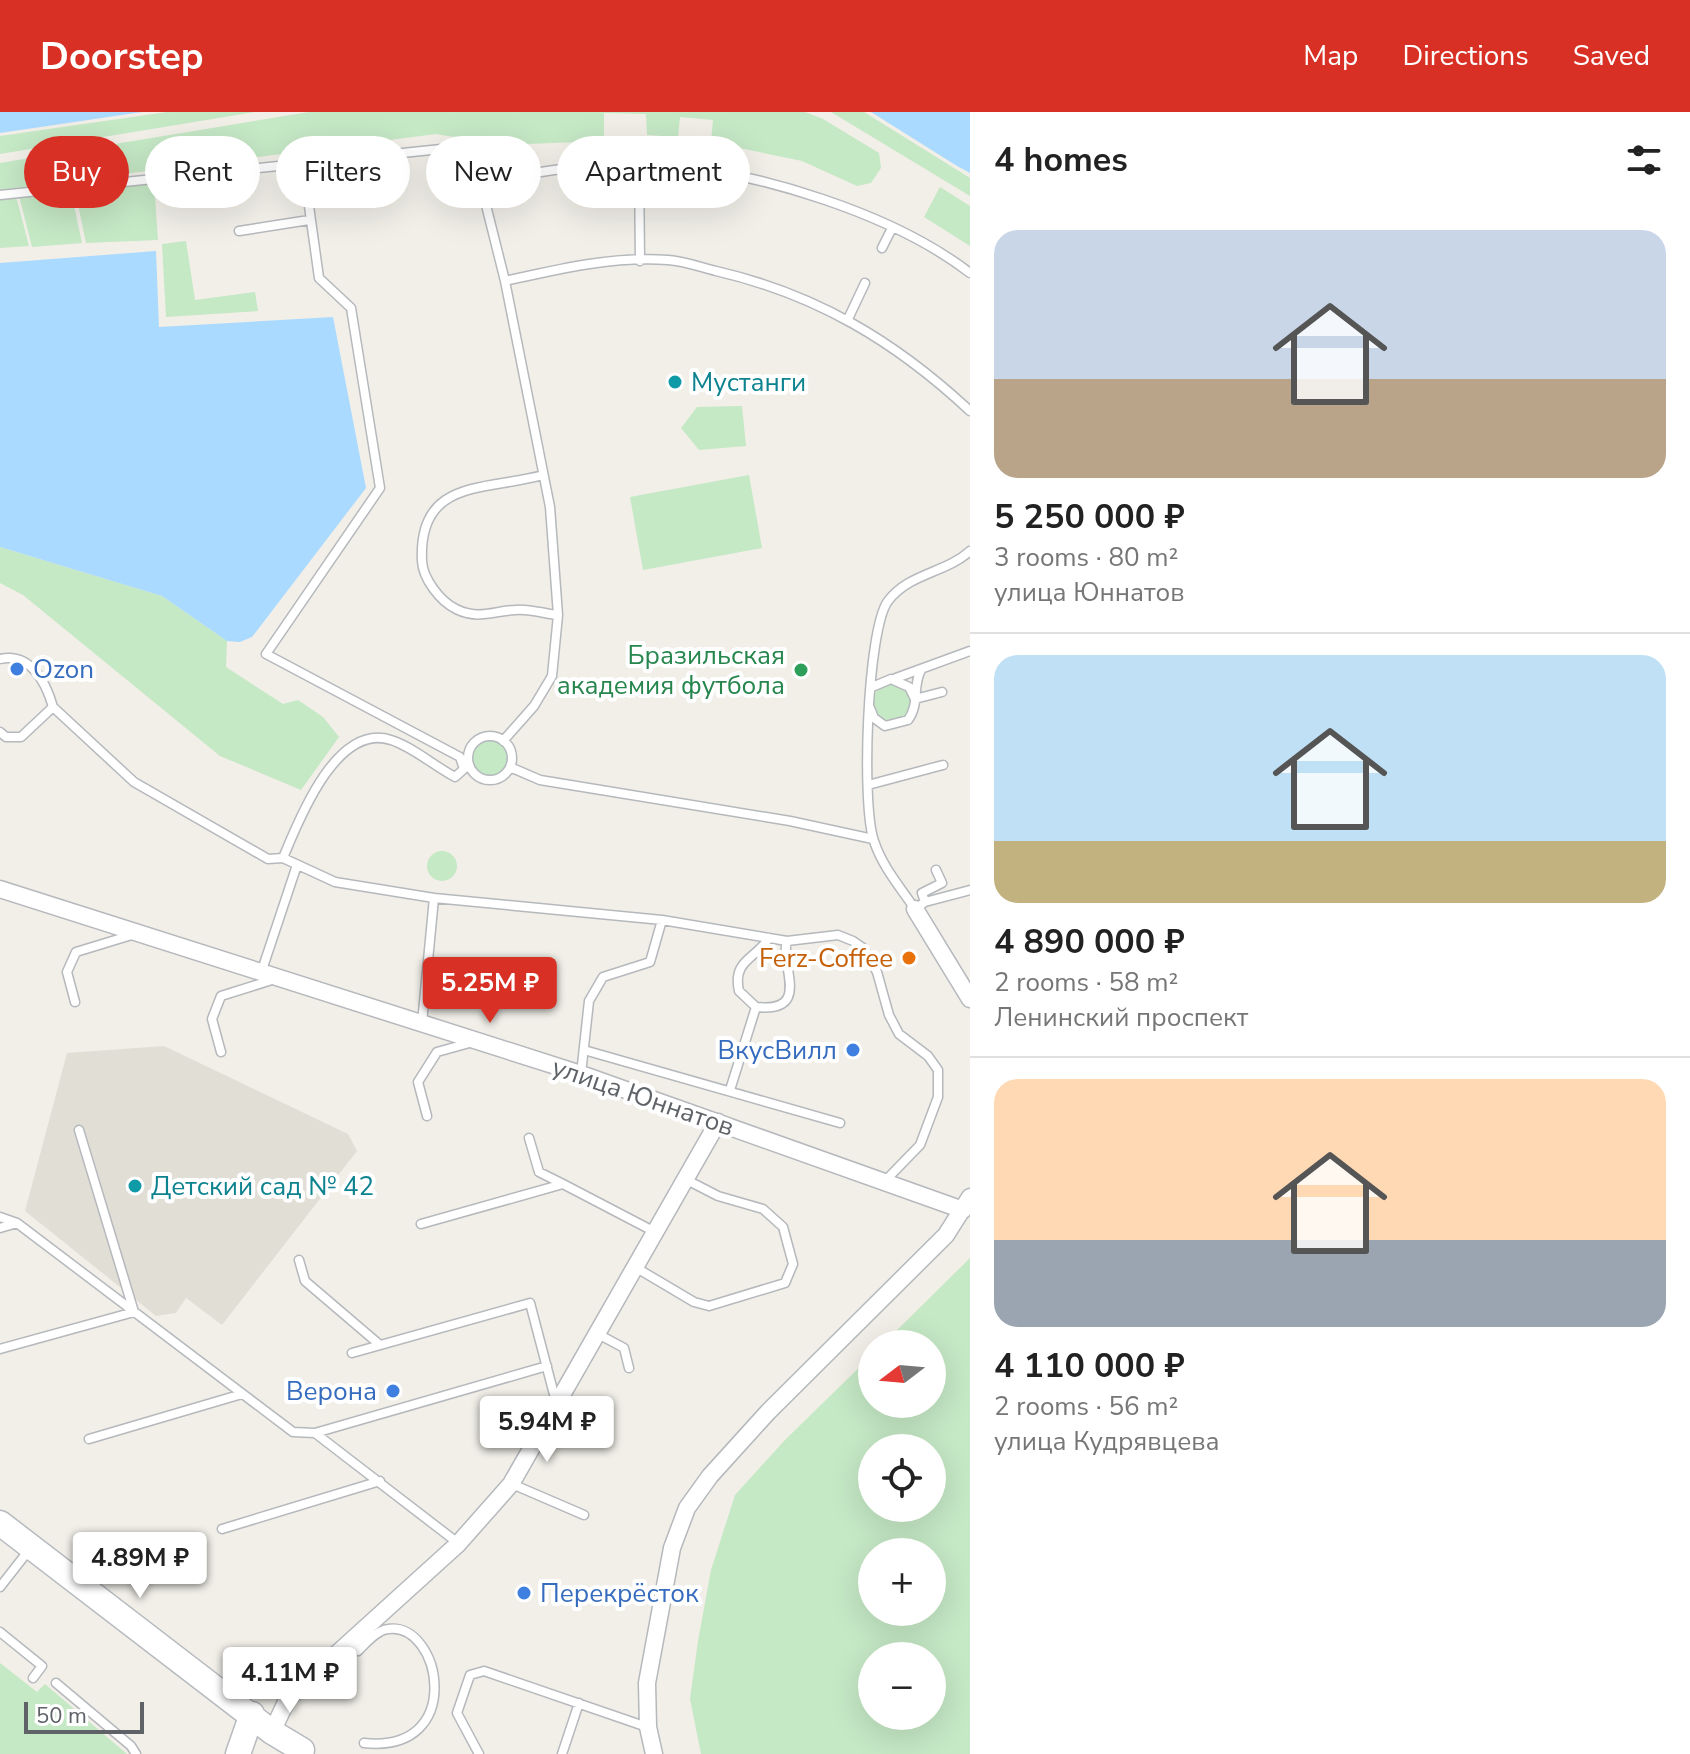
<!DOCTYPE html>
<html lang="en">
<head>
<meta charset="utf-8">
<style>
  body { margin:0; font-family:"Nunito Sans",sans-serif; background:#f6f6f6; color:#222; height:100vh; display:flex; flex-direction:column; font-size:30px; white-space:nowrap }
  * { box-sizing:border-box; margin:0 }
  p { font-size:26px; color:#767676 }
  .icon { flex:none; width:44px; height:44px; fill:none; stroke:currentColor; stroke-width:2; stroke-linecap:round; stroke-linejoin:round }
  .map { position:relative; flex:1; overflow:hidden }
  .drawer { display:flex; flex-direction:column; background:#fff; width:720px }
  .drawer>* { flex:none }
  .guide { position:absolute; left:24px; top:24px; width:760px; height:72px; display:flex; gap:16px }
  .needle { width:52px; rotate:254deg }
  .tools { position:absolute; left:858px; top:1218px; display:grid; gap:16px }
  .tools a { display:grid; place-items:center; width:88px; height:88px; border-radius:50%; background:#fff; box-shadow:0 8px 32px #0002; font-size:40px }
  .scale { position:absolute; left:24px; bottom:20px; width:120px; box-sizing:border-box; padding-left:8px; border:4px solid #5f6368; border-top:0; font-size:22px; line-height:28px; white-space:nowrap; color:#5f6368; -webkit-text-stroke:6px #fff; paint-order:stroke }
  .price { position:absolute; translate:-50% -68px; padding:0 18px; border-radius:8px; background:#fff; color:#222; font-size:26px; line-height:52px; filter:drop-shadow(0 2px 4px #0008) }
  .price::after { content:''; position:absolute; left:50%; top:48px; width:24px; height:18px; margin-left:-12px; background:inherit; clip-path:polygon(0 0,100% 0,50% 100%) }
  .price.active { background:#d93025; color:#fff }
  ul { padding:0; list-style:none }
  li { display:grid; align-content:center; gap:16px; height:424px; padding:0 24px }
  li+li { border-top:2px solid #e0e0e0 }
  li span { display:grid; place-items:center; height:248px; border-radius:24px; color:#555 }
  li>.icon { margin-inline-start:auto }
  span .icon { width:144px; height:144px; fill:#fffc; stroke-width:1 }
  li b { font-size:34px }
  h2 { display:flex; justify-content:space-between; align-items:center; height:96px; padding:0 24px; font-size:34px }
  .chip { padding:0 28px; border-radius:36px; background:#fff; box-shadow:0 8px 32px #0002; font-size:28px; line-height:72px }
  .chip.active { background:#d93025; color:#fff }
  header { display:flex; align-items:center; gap:48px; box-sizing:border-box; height:112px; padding:0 40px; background:#d93025; color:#fff }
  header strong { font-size:38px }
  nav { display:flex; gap:44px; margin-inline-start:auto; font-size:28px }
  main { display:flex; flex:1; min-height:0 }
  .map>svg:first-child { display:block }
  .education { fill:#e1ded6 }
  .green { fill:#c5e8c5; fill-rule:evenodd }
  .water { fill:#aadaff }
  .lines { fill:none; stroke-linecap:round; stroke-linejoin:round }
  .service-casing { stroke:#b5b8bc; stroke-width:11 }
  .minor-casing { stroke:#b5b8bc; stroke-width:19 }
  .secondary-casing { stroke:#b6babf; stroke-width:27 }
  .service { stroke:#fff; stroke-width:8 }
  .minor { stroke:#fff; stroke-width:16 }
  .secondary { stroke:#fff; stroke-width:24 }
  .culture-dot { fill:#0f9aa8; stroke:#fff; stroke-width:3 }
  .shop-dot { fill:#3f7fe0; stroke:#fff; stroke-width:3 }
  .leisure-dot { fill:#2e9e5b; stroke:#fff; stroke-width:3 }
  .food-dot { fill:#e8710a; stroke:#fff; stroke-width:3 }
  .labels { text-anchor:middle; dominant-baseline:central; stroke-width:8; stroke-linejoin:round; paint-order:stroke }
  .culture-label { font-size:26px; fill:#0d838f; stroke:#fff; text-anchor:start }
  .leisure-label { font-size:26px; fill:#27864d; stroke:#fff; text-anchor:end }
  .shop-label { font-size:26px; fill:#366cbe; stroke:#fff; text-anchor:start }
  .food-label { font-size:26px; fill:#c56008; stroke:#fff; text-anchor:end }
  .street-label { font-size:26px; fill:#5f6368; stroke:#fff }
</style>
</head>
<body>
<header>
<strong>Doorstep</strong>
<nav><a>Map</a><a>Directions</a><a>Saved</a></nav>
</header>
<main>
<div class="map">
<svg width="970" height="1642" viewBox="0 0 970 1642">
  <rect width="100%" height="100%" fill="#f1efe8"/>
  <path class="education" d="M 164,934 L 348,1022 L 357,1039 L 222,1213 L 186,1186 L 176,1201 L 156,1204 L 25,1099 L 67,941 Z"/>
  <path class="green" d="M 167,0 L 255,0 L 0,42 L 0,24 Z
    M 309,0 L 805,0 L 823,7 L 879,41 L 881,56 L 871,71 L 857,74 L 802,49 L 711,30 L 713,8 L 680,5 L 678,25 L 647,23 L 646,2 L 604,1 L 604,29 L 503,33 L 436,22 L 0,78 L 0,51 Z
    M 831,0 L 864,0 L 970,66 L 970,84 Z
    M 154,70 L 158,128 L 86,131 L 75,78 Z
    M 940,75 L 970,94 L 970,134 L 924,105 Z
    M 71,79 L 82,131 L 32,135 L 19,84 Z
    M 16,84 L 29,134 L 0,136 L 0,86 Z
    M 186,129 L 195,188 L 255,180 L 258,199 L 166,205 L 162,132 Z
    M 742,294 L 746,334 L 699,338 L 681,316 L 697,295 Z
    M 749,363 L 762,436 L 643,458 L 630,385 Z
    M 0,435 L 162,484 L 227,529 L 226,555 L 283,592 L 298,588 L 323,605 L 339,625 L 301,678 L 220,644 L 23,483 L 0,471 Z
    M873 590a19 19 0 1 1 38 0a19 19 0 1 1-38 0Z
    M471 646a18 18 0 1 1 36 0a18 18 0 1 1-36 0Z
    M427 754a15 15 0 1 1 30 0a15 15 0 1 1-30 0Z
    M 970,1146 L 970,1642 L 701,1642 L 690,1587 L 698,1529 L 711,1458 L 735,1383 L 785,1328 L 872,1243 L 872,1292 L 932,1292 L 932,1232 L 883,1232 ZM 872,1336 L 932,1336 L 932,1396 L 872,1396 ZM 872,1440 L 932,1440 L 932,1500 L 872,1500 ZM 872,1544 L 932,1544 L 932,1604 L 872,1604 Z
    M 0,1551 L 37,1580 L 45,1572 L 127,1642 L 0,1642 Z"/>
  <path class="water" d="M 0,0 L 142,0 L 0,21 Z
    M 871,0 L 970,0 L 970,61 L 957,54 Z
    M 156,139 L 159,215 L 333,205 L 366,376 L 252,525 L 240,530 L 227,529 L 162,484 L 0,435 L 0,151 Z"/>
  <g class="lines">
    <defs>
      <path id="service" d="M 639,52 L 640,149
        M 0,83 L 441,37 L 475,47 L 483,69
        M 239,119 L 309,108
        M 882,136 L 892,116
        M 505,169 L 480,69 C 540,62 603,46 662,52 C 760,61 892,101 970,161
        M 848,207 L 865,171
        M 543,363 C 486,379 418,366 422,449 C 423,467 440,489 456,497 C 478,508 493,499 515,498 C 528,496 545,502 558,503
        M 970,439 C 946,461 909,461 888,489 C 867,517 861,693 874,729 C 882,754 900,775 915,797 L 925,790 L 970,778
        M 0,547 C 30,540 46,570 53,595 L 21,625 L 6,625 L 0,620
        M 896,566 L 970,539
        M 872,575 L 891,567 L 909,575 L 915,587 L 942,580
        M 53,595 L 134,670 L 268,747 L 283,746 L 335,770 L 434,786 L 662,808 L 787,829 L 838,823 L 853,829 L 863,836 L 877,860 L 889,903 L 899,922 L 928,944 L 938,958 L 938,985 L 920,1033 L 885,1069
        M 870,596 L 874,606 L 885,614 L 908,608 C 920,592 912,574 921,558
        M468 646a22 22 0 1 1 44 0a22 22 0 1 1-44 0Z
        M 503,629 L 534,594 L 552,564 L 558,503 L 550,395 L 505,169 C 559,157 612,144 668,148 C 684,149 700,155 716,159 C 816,182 895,229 970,299
        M 510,655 L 540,668 L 790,709 L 873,727
        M 868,673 L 943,653
        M 283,746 C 298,710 336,610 391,628 C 413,635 434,654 455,665 L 464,657 L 460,645 L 266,542 L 380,376 L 351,196 L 319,166 L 303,51
        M 925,790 L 922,781 L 942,771 L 936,758
        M 769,826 C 756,847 732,848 739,879 L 756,895 C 813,901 779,853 787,829
        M 261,861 L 297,753
        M 75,890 L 67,860 L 76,840 L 135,822
        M 422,911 L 434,786
        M 584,938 L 840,1011
        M 221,940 L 212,907 L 221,884 L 275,867
        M 581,962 L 589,889 L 603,865 L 650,850 L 662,808
        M 730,978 L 756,895
        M 427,1004 L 418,970 L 437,940 L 473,930
        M 529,1026 L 539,1060 L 563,1072
        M 0,1105 L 17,1111
        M 421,1112 L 563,1072 L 655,1120
        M 0,1116 L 17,1111 L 293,1320 L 315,1321 L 458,1431
        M 299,1148 L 305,1169 L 380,1233
        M 635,1155 L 694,1190 L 709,1194 L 785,1171 L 793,1152 L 783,1115 L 763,1097 L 718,1084 L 685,1067
        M 598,1222 L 624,1236 L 629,1256
        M 0,1237 L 134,1200 L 79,1018
        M 352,1241 L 530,1191 L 556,1290
        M 315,1321 L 547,1254
        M 89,1327 L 242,1282
        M 512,1372 L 584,1403
        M 222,1417 L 380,1369
        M 0,1475 L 29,1438
        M 0,1520 L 42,1554 L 33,1566
        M 348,1533 L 358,1539 C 366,1531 377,1518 388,1517 C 441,1509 467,1642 364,1631
        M 56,1571 L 131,1634 L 136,1642
        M 479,1642 L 457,1601 L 470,1563 L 484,1559 L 647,1615
        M 562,1642 L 579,1591"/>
      <path id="minor" d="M 0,777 L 581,962 L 963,1098
        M 915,797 L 970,887
        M 272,1620 L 288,1586 L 458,1432 L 511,1372 L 718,1010
        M 654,1642 L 648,1615 L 647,1571 L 672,1436 L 687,1396 L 710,1364 L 768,1300 L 946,1123 L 970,1085"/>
      <path id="secondary" d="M 0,1411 L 272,1620 L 302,1638 L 300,1642
        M 238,1642 L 252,1602"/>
    </defs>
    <use href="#service" class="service-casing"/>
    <use href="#minor" class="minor-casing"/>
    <use href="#secondary" class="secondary-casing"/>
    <use href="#service" class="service"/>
    <use href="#minor" class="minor"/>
    <use href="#secondary" class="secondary"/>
  </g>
  <g class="culture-dot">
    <circle cx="675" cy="270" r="8"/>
    <circle cx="135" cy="1074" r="8"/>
  </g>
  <g class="shop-dot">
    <circle cx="17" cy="557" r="8"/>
    <circle cx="853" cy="938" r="8"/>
    <circle cx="393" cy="1279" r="8"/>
    <circle cx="524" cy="1481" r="8"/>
  </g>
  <circle class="leisure-dot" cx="801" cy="558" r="8"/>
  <circle class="food-dot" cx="909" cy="846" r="8"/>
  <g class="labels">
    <g class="culture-label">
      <text x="691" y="270">Мустанги</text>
      <text x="151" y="1074">Детский сад № 42</text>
    </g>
    <g class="leisure-label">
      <text x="785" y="543">Бразильская<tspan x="785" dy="30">академия футбола</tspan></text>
    </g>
    <g class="shop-label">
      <text x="33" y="557">Ozon</text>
      <text x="837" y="938" text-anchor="end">ВкусВилл</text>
      <text x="377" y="1279" text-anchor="end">Верона</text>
      <text x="540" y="1481">Перекрёсток</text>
    </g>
    <g class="food-label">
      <text x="893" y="846">Ferz-Coffee</text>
    </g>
    <g class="street-label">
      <text transform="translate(643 985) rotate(19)">улица Юннатов</text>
    </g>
  </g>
</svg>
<div class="tools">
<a><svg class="needle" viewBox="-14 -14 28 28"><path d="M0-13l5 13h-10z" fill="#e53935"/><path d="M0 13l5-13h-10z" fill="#767676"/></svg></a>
<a><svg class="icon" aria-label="locate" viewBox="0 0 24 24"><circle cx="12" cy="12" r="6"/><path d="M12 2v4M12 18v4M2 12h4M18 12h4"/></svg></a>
<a>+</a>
<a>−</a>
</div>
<div class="scale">50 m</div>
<b class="price active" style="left:490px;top:913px">5.25M ₽</b>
<b class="price" style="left:547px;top:1352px">5.94M ₽</b>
<b class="price" style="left:140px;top:1488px">4.89M ₽</b>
<b class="price" style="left:290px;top:1603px">4.11M ₽</b>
<div class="guide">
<a class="chip active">Buy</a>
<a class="chip">Rent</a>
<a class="chip">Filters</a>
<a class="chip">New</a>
<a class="chip">Apartment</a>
</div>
</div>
<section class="drawer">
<h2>4 homes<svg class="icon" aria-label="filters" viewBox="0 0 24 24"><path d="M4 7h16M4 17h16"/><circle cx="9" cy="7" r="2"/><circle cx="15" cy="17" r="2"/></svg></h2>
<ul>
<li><span style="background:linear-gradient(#c9d6e8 60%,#b9a48a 0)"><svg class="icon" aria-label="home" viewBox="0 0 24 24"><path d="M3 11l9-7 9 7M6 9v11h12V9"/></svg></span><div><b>5 250 000 ₽</b><p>3 rooms · 80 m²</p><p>улица Юннатов</p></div></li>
<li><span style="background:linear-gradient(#bfe0f5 75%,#c2b280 0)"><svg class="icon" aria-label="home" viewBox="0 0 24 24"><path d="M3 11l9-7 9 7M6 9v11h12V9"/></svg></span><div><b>4 890 000 ₽</b><p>2 rooms · 58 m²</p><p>Ленинский проспект</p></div></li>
<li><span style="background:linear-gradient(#ffd9b3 65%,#9aa5b1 0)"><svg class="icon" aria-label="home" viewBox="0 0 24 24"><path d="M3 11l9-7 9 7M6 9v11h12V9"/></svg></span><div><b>4 110 000 ₽</b><p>2 rooms · 56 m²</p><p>улица Кудрявцева</p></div></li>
</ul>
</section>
</main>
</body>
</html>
